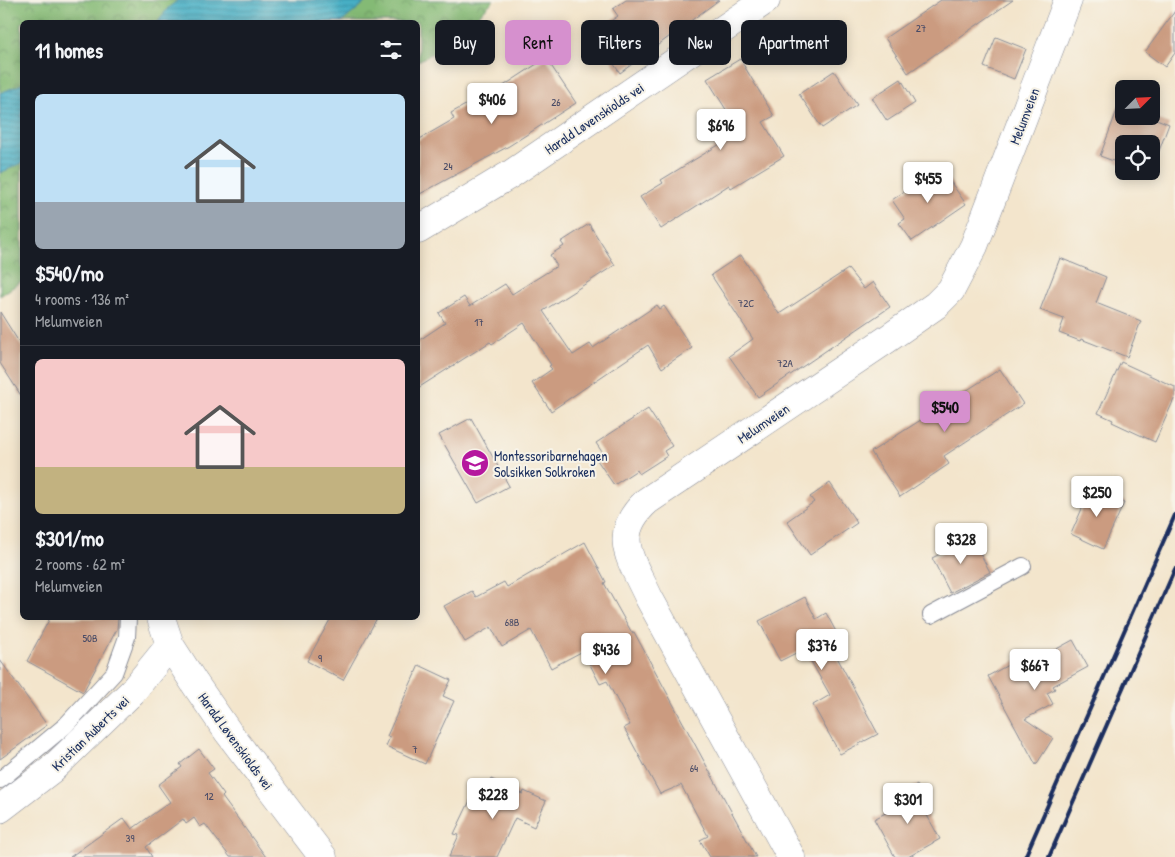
<!DOCTYPE html>
<html lang="en">
<head>
<meta charset="utf-8">
<style>
  body { margin:0; font-family:"Patrick Hand",sans-serif; background:#242831; color:#f1f3f6; height:100vh; display:flex; flex-direction:column; font-size:19px; white-space:nowrap }
  * { box-sizing:border-box; margin:0 }
  p { font-size:16px; color:#9ea1a6 }
  .icon { flex:none; width:28px; height:28px; fill:none; stroke:currentColor; stroke-width:2; stroke-linecap:round; stroke-linejoin:round }
  .map { position:relative; flex:1; overflow:hidden }
  .drawer { position:absolute; left:20px; top:20px; width:400px; height:600px; display:flex; flex-direction:column; background:#171b24; border-radius:8px; box-shadow:0 2px 12px #0003 }
  .drawer>* { flex:none }
  .top-card { position:absolute; left:435px; top:20px; width:475px; height:45px; display:flex; gap:10px }
  .needle { width:32px; rotate:66deg }
  .controls { position:absolute; left:1115px; top:80px; display:grid; gap:10px }
  .controls a { display:grid; place-items:center; width:45px; height:45px; border-radius:8px; background:#171b24; box-shadow:0 2px 12px #0003; font-size:25px }
  .price { position:absolute; translate:-50% -42px; padding:0 11px; border-radius:5px; background:#fff; color:#222; font-size:16px; line-height:32px; filter:drop-shadow(0 1px 2px #0008) }
  .price::after { content:''; position:absolute; left:50%; top:30px; width:15px; height:11px; margin-left:-8px; background:inherit; clip-path:polygon(0 0,100% 0,50% 100%) }
  .price.current { background:#d690ce; color:#111 }
  ul { padding:0; list-style:none }
  li { display:grid; align-content:center; gap:10px; height:265px; padding:0 15px }
  li+li { border-top:1px solid #363941 }
  li span { display:grid; place-items:center; height:155px; border-radius:8px; color:#555 }
  li>.icon { margin-inline-start:auto }
  span .icon { width:90px; height:90px; fill:#fffc; stroke-width:1 }
  li b { font-size:21px }
  h2 { display:flex; justify-content:space-between; align-items:center; height:60px; padding:0 15px; font-size:21px }
  .pill { padding:0 18px; border-radius:8px; background:#171b24; box-shadow:0 2px 12px #0003; font-size:18px; line-height:45px }
  .pill.current { background:#d690ce; color:#111 }
  .map>svg:first-child { display:block }
  .forest { fill:url(#forest-crowns); stroke:#50746a }
  .water { fill:url(#water-rules); stroke:#306f92 }
  .building { fill:#cb9b80 }
  .lines { fill:none; stroke-linecap:round; stroke-linejoin:round }
  .lane-casing { stroke:#878a95; stroke-width:18 }
  .street-casing { stroke:#878a95; stroke-width:29 }
  .lane { stroke:#fff; stroke-width:16 }
  .street { stroke:#fff; stroke-width:28 }
  .rail { stroke:#1b2f5e; stroke-width:4 }
  .labels { text-anchor:middle; dominant-baseline:central; stroke-width:4; stroke-linejoin:round; paint-order:stroke }
  .number-label { font-size:11px; fill:#474a66 }
  .street-label { font-size:14px; fill:#1b2f5e; stroke:#f7f3e8 }
  .poi-label { font-size:14px; fill:#1b2f5e; stroke:#f7f3e8; text-anchor:start }
</style>
</head>
<body>
<div class="map">
<svg width="1175" height="857" viewBox="0 0 1175 857">
  <defs>
    <pattern id="forest-crowns" width="20" height="18" patternUnits="userSpaceOnUse" patternTransform="scale(1.25)"><rect width="20" height="18" fill="#84ba75"/><path d="M2 6a3 3 0 1 1 6 0M12 15a3 3 0 1 1 6 0" fill="none" stroke="#6b9863"/></pattern>
    <pattern id="water-rules" width="6" height="5" patternUnits="userSpaceOnUse" patternTransform="scale(1.25)"><rect width="6" height="5" fill="#46afc5"/><path d="M0 2.5h6" fill="none" stroke="#3a8fa3"/></pattern>
  </defs>
  <rect width="100%" height="100%" fill="#f7f3e8"/>
  <filter id="ink" filterUnits="userSpaceOnUse"><feTurbulence type="fractalNoise" baseFrequency=".02" numOctaves="2"/><feDisplacementMap in="SourceGraphic" scale="10" xChannelSelector="R" yChannelSelector="G"/><feConvolveMatrix kernelMatrix="1 2 1 2 8 2 1 2 1" color-interpolation-filters="sRGB"/></filter>
  <filter id="wash" filterUnits="userSpaceOnUse"><feTurbulence type="fractalNoise" baseFrequency=".0096" numOctaves="4" result="noise"/><feDisplacementMap in="SourceGraphic" scale="20" xChannelSelector="R" yChannelSelector="G"/><feGaussianBlur stdDeviation="1.12" result="paint"/><feColorMatrix in="noise" values="0 0 0 0 0 0 0 0 0 0 0 0 0 0 0 0 0 1.4 0 .05"/><feComposite in="paint" operator="in"/></filter>
  <g filter="url(#wash)">
    <rect width="100%" height="100%" fill="#f3e5cc"/>
    <path class="forest" d="M 0,0 L 494,0 L 452,43 L 418,61 L 418,22 L 22,22 L 22,281 L 0,296 Z"/>
    <path class="water" d="M 178,0 L 368,0 L 342,22 L 158,22 L 168,8 Z
      M 22,84 L 22,163 L 0,173 L 0,93 Z"/>
    <g id="blocks">
      <path class="building" d="M 626,0 L 719,0 L 620,73 L 595,37 L 598,35 L 596,31 L 618,16 L 613,9 Z
        M 941,0 L 1013,0 L 908,73 L 885,38 Z
        M 1175,11 L 1175,53 L 1165,67 L 1145,52 Z
        M 996,37 L 1026,49 L 1014,79 L 984,67 Z
        M 546,58 L 576,103 L 509,146 L 418,195 L 418,140 L 454,119 L 451,113 L 480,97 L 482,100 Z
        M 740,59 L 774,116 L 763,122 L 784,156 L 731,188 L 729,185 L 661,229 L 640,197 L 663,183 L 661,180 L 740,132 L 707,79 Z
        M 834,71 L 857,105 L 822,128 L 799,94 Z
        M 901,79 L 915,103 L 887,121 L 872,98 Z
        M 1119,105 L 1124,107 L 1124,116 L 1149,116 L 1169,124 L 1150,175 L 1141,171 L 1151,171 L 1151,144 L 1124,144 L 1124,165 L 1100,156 Z
        M 940,167 L 966,204 L 912,241 L 899,223 L 905,219 L 892,200 Z
        M 589,224 L 615,265 L 543,311 L 573,355 L 590,344 L 593,348 L 657,305 L 660,309 L 664,306 L 692,348 L 662,368 L 648,345 L 551,411 L 532,383 L 552,369 L 549,366 L 551,365 L 524,323 L 492,344 L 490,342 L 418,388 L 418,341 L 445,323 L 439,313 L 464,297 L 470,306 L 505,284 L 512,294 L 557,266 L 550,255 L 564,246 L 561,242 Z
        M 741,255 L 779,314 L 848,269 L 864,289 L 873,282 L 890,307 L 758,397 L 729,356 L 753,339 L 711,275 Z
        M 1060,258 L 1106,277 L 1096,303 L 1141,321 L 1127,357 L 1081,339 L 1080,341 L 1059,333 L 1064,319 L 1040,310 Z
        M 0,312 L 22,347 L 22,397 L 0,363 Z
        M 1121,362 L 1175,387 L 1175,397 L 1155,442 L 1112,422 L 1113,420 L 1098,413 Z
        M 1000,369 L 1023,404 L 944,456 L 949,464 L 900,497 L 871,452 Z
        M 648,409 L 672,446 L 664,451 L 667,456 L 639,474 L 637,470 L 614,485 L 597,460 L 604,455 L 596,443 Z
        M 471,418 L 509,486 L 478,503 L 439,435 Z
        M 830,483 L 857,523 L 810,555 L 787,521 L 814,502 L 810,497 Z
        M 1091,488 L 1124,503 L 1103,549 L 1071,534 Z
        M 972,538 L 990,572 L 950,593 L 932,558 Z
        M 585,542 L 606,582 L 604,583 L 632,633 L 634,632 L 756,857 L 710,857 L 700,840 L 708,836 L 681,785 L 660,794 L 624,728 L 630,725 L 607,681 L 600,684 L 583,651 L 551,668 L 531,630 L 502,647 L 491,627 L 465,642 L 444,606 L 472,591 L 476,597 L 504,582 L 507,587 Z
        M 805,597 L 816,619 L 826,613 L 841,641 L 831,646 L 878,734 L 840,754 L 813,705 L 830,695 L 804,649 L 780,661 L 759,621 Z
        M 50,618 L 118,618 L 117,629 L 83,692 L 27,661 Z
        M 331,618 L 377,618 L 343,680 L 307,661 Z
        M 1073,640 L 1088,667 L 1053,686 L 1055,689 L 1047,693 L 1053,704 L 1025,719 L 1053,738 L 1036,765 L 988,676 L 1026,655 L 1031,663 Z
        M 0,660 L 47,725 L 0,759 Z
        M 419,665 L 451,680 L 443,696 L 454,701 L 425,764 L 386,746 L 390,737 L 387,736 Z
        M 199,749 L 214,769 L 208,773 L 224,795 L 222,797 L 266,857 L 230,857 L 205,824 L 200,827 L 194,818 L 186,824 L 183,819 L 146,847 L 152,857 L 70,857 L 124,818 L 132,829 L 170,802 L 158,785 L 182,767 L 180,764 Z
        M 491,779 L 523,794 L 524,791 L 546,801 L 534,827 L 515,818 L 497,857 L 449,857 L 459,835 L 454,834 L 476,788 L 485,792 Z
        M 917,785 L 928,805 L 923,808 L 940,839 L 908,857 L 895,857 L 874,819 L 897,807 L 893,799 Z"/>
    </g>
  </g>
  <g filter="url(#ink)">
    <use href="#blocks" fill-opacity="0" stroke="#878a95" stroke-width="1"/>
    <g class="lines">
      <defs>
        <path id="lane" d="M 931,615 L 1023,566
          M 0,780 L 65,726 L 114,673 L 127,637 L 128,618"/>
        <path id="street" d="M 418,230 L 511,174 L 766,0
          M 161,618 L 170,645 L 195,684 L 228,732 L 323,857
          M 0,809 L 51,770 L 132,692 L 170,645
          M 791,857 L 649,598 C 631,559 610,535 647,501 L 886,340 L 936,305 L 951,290 L 974,246 L 1068,0"/>
      </defs>
      <use href="#lane" class="lane-casing"/>
      <use href="#street" class="street-casing"/>
      <use href="#lane" class="lane"/>
      <use href="#street" class="street"/>
      <path class="rail" d="M 1025,857 L 1175,515
        M 1049,857 L 1175,569"/>
    </g>
  </g>
  <defs>
    <symbol id="school-disc" viewBox="-11 -11 22 22"><circle r="9.5" fill="#b5179e" stroke="#f7f3e8"/><path d="M0-5L7-2L0 1L-7-2ZM-4 1L0 2.5L4 1V4Q0 6-4 4Z" fill="#fff"/></symbol>
  </defs>
  <g fill-rule="evenodd">
    <use href="#school-disc" x="459" y="447" width="32" height="32"/>
  </g>
  <g class="labels">
    <g class="number-label">
      <text x="921" y="28">27</text>
      <text x="556" y="102">26</text>
      <text x="448" y="166">24</text>
      <text x="746" y="303">72C</text>
      <text x="479" y="322">17</text>
      <text x="785" y="363">72A</text>
      <text x="512" y="622">68B</text>
      <text x="90" y="638">50B</text>
      <text x="320" y="658">9</text>
      <text x="415" y="749">7</text>
      <text x="694" y="768">64</text>
      <text x="209" y="796">12</text>
      <text x="130" y="838">39</text>
    </g>
    <g class="street-label">
      <text transform="translate(1024 116) rotate(-69)">Melumveien</text>
      <text transform="translate(594 118) rotate(-34)">Harald Løvenskiolds vei</text>
      <text transform="translate(763 423) rotate(-34)">Melumveien</text>
      <text transform="translate(90 733) rotate(-44)">Kristian Auberts vei</text>
      <text transform="translate(236 741) rotate(54)">Harald Løvenskiolds vei</text>
    </g>
    <g class="poi-label">
      <text x="494" y="455">Montessoribarnehagen<tspan x="494" dy="16">Solsikken Solkroken</tspan></text>
    </g>
  </g>
</svg>
<div class="controls">
<a><svg class="needle" viewBox="-14 -14 28 28"><path d="M0-13l5 13h-10z" fill="#e53935"/><path d="M0 13l5-13h-10z" fill="#9ea1a6"/></svg></a>
<a><svg class="icon" aria-label="locate" viewBox="0 0 24 24"><circle cx="12" cy="12" r="6"/><path d="M12 2v4M12 18v4M2 12h4M18 12h4"/></svg></a>
</div>
<b class="price" style="left:492px;top:125px">$406</b>
<b class="price" style="left:721px;top:151px">$696</b>
<b class="price" style="left:928px;top:204px">$455</b>
<b class="price current" style="left:945px;top:433px">$540</b>
<b class="price" style="left:1097px;top:518px">$250</b>
<b class="price" style="left:961px;top:565px">$328</b>
<b class="price" style="left:822px;top:671px">$376</b>
<b class="price" style="left:606px;top:675px">$436</b>
<b class="price" style="left:1035px;top:691px">$667</b>
<b class="price" style="left:493px;top:820px">$228</b>
<b class="price" style="left:908px;top:825px">$301</b>
<div class="top-card">
<a class="pill">Buy</a>
<a class="pill current">Rent</a>
<a class="pill">Filters</a>
<a class="pill">New</a>
<a class="pill">Apartment</a>
</div>
<section class="drawer">
<h2>11 homes<svg class="icon" aria-label="filters" viewBox="0 0 24 24"><path d="M4 7h16M4 17h16"/><circle cx="9" cy="7" r="2"/><circle cx="15" cy="17" r="2"/></svg></h2>
<ul>
<li><span style="background:linear-gradient(#bfe0f5 70%,#9aa5b1 0)"><svg class="icon" aria-label="home" viewBox="0 0 24 24"><path d="M3 11l9-7 9 7M6 9v11h12V9"/></svg></span><div><b>$540/mo</b><p>4 rooms · 136 m²</p><p>Melumveien</p></div></li>
<li><span style="background:linear-gradient(#f6c9c9 70%,#c2b280 0)"><svg class="icon" aria-label="home" viewBox="0 0 24 24"><path d="M3 11l9-7 9 7M6 9v11h12V9"/></svg></span><div><b>$301/mo</b><p>2 rooms · 62 m²</p><p>Melumveien</p></div></li>
</ul>
</section>
</div>
</body>
</html>
